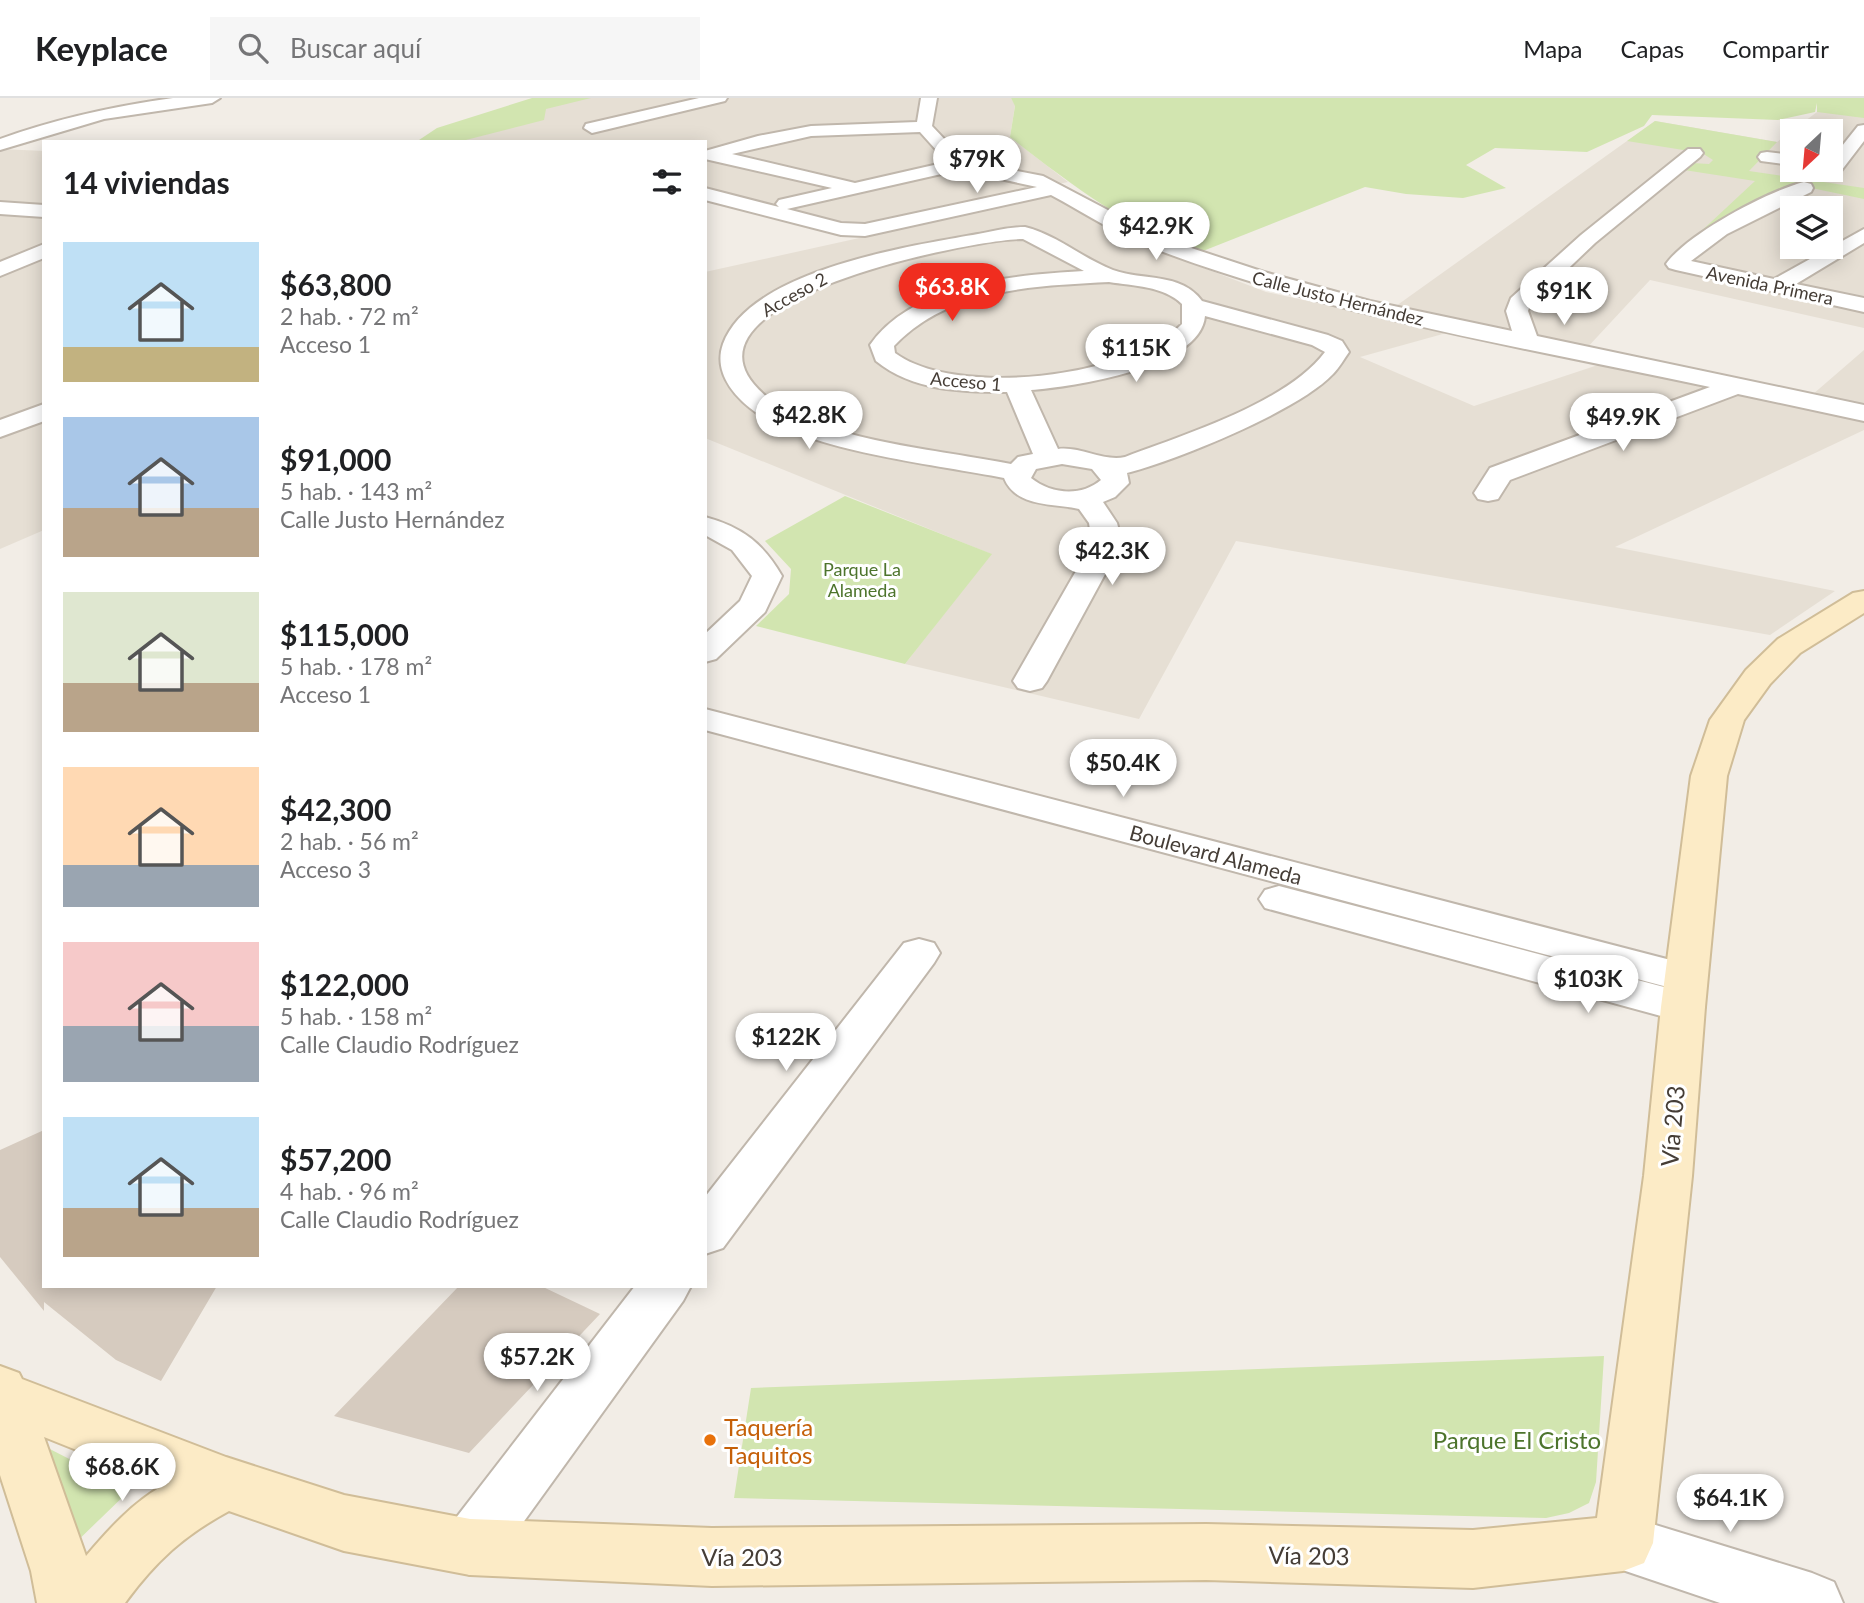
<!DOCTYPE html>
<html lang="es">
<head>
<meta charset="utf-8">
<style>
  body { margin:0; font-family:Lato,sans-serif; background:#f6f6f6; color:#202124; height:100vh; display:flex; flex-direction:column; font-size:26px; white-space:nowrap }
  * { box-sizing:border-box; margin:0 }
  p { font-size:23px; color:#757577 }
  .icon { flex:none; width:38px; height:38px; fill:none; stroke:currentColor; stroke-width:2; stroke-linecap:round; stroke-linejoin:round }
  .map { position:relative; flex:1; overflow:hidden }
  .panel { position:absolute; left:42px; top:42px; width:665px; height:1148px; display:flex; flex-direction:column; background:#fff; border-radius:0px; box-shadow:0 4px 18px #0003 }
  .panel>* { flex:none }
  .needle { width:46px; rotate:206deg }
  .tools { position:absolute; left:1780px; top:21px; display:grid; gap:14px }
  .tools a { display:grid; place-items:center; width:63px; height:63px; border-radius:0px; background:#fff; box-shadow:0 4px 18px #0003; font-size:35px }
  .price { position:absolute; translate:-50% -60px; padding:0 16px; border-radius:24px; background:#fff; color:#222; font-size:23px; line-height:46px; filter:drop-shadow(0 2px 4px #0008) }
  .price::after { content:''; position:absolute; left:50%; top:42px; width:21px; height:16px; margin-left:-10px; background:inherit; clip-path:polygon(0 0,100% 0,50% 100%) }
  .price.current { background:#f02d1f; color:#fff }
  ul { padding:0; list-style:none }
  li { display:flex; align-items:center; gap:21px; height:175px; padding:0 21px }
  li span { display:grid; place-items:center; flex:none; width:196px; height:140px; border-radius:0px; color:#555 }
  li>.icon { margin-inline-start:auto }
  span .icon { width:84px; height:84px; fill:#fffc; stroke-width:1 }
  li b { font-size:30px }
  h2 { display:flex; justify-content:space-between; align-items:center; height:84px; padding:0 21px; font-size:30px }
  header { display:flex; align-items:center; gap:42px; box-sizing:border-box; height:98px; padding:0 35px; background:#fff; border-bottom:2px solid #e0e0e0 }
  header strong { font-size:33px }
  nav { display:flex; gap:38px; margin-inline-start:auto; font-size:24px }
  .search { width:490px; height:63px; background:#f6f6f6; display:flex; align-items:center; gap:18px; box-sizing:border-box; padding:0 24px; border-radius:0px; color:#757577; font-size:26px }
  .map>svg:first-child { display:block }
  .residential { fill:#e6dfd4; fill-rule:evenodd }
  .green { fill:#d2e5b0 }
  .building { fill:#d6cbbf }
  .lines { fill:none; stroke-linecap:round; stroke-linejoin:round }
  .minor-casing { stroke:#c0b7ac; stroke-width:4 }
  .tertiary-casing { stroke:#c0b7ac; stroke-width:4 }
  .secondary-casing { stroke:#d0bd98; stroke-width:4 }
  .minor { fill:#fff; fill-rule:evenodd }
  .tertiary { fill:#fff; fill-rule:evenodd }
  .secondary { fill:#fcebc6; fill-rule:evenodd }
  .food-dot { fill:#e8710a; stroke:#fff; stroke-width:2.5 }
  .labels { text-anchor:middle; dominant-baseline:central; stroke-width:6; stroke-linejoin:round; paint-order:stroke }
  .far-street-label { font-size:18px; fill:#453d36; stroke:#fff }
  .far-park-label { font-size:18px; fill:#4d742c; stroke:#fff }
  .street-label { font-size:21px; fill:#453d36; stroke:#fff }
  .near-street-label { font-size:24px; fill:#453d36; stroke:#fff }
  .near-food-label { font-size:24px; fill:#c56008; stroke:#fff; text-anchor:start }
  .near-park-label { font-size:24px; fill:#4d742c; stroke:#fff }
</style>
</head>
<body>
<header>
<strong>Keyplace</strong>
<div class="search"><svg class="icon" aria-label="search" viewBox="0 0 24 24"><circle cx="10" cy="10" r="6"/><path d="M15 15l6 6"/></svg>Buscar aquí</div>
<nav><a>Mapa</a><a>Capas</a><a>Compartir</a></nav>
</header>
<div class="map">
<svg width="1864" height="1505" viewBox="0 0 1864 1505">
  <rect width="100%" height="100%" fill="#f2ede6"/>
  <path class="residential" d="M 558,0 L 1011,0 L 1015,7 L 1010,39 L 1068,84 L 883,123 L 849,126 L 705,89 L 705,44 L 427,44 Z
    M 1817,0 L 1864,0 L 1864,230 L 1650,182 L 1585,252 L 1396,208 L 1655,23 L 1777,44 L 1817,14 ZM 1792,33 L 1830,33 L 1830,72 L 1792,72 ZM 1792,110 L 1830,110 L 1830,149 L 1792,149 Z
    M 0,51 L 44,53 L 44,432 L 0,451 Z
    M 1050,98 L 1168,156 L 1266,194 L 1450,234 L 1360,259 L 1474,308 L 1601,266 L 1864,322 L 1864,332 L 1615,449 L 1835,493 L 1770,537 L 1236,443 L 1139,621 L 905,566 L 991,456 L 705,340 L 705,174 Z
    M 1864,252 L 1864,308 L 1812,297 Z"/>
  <path class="green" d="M 532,0 L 591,0 L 546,11 L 544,22 L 458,44 L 416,44 L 437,30 Z
    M 1011,0 L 1864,0 L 1864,20 L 1817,14 L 1817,5 L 1815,14 L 1778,22 L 1652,17 L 1644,28 L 1587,54 L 1495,50 L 1466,67 L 1506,90 L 1463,100 L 1406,96 L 1365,89 L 1203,153 C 1135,137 1064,81 1010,39 L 1015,8 Z
    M 1655,23 L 1777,44 L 1749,73 L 1864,90 L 1864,101 L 1797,87 L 1696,138 L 1755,83 L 1684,72 L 1692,65 L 1709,66 L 1713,62 L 1702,55 L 1627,43 Z
    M 845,398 L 992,456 L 905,566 L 756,528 L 789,496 L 791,471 L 765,443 Z
    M 1604,1258 L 1596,1384 L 1589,1405 L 1569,1415 L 1546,1420 L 734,1400 L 751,1290 Z
    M 40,1346 L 130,1392 L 69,1451 Z"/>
  <path class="building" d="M 44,1032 L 44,1188 L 217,1188 L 161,1283 L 116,1262 L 44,1204 L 44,1213 L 0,1159 L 0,1052 Z
    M 459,1188 L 541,1188 L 600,1216 L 469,1355 L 334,1318 Z"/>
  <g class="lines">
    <defs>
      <path id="minor" d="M 173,0 L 220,0 L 212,5 L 104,21 L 0,52 L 0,41 C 56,21 114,8 173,0 Z
        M 699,0 L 727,0 L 725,3 L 592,35 L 584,30 L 586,26 Z
        M 921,0 L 937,0 L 932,28 L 965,63 L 1043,78 L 1161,140 L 1264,174 L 1370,203 L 1512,233 L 1506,213 L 1511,200 L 1581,137 L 1688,51 L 1700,51 L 1703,55 L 1700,59 L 1595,145 L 1530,207 L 1528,213 L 1537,238 L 1864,307 L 1864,323 L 1738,296 L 1510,382 L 1498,401 L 1488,403 L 1478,401 L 1474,395 L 1490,370 L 1710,289 C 1522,249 1330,218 1150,149 C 1116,136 1083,114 1051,97 L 865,138 L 841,137 L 705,102 L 705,90 L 779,109 L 776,106 L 779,102 L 832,90 L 705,61 L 705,53 L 758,38 L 811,28 L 917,24 ZM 920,34 L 947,64 L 855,85 L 732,56 L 811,38 ZM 959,72 L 1037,89 L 865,126 L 841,125 L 787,111 Z
        M 1864,27 L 1864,43 L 1841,73 L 1829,73 L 1830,63 L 1858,28 Z
        M 1767,54 L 1792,57 L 1792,67 L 1761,63 L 1758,59 L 1761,55 Z
        M 1804,84 L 1811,86 L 1813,90 L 1811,94 L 1727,136 L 1691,163 L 1774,181 L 1864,131 L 1864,145 L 1796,186 L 1864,200 L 1864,214 L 1676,172 L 1669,170 L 1666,166 C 1687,136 1768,93 1804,84 Z
        M 0,104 L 44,107 L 44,119 L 0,116 Z
        M 1025,129 C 1057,137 1082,160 1113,172 C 1143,183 1181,174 1202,203 L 1328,237 L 1342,243 L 1349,254 C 1344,261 1339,270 1333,276 C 1298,313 1177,362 1127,375 L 1129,385 L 1115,399 L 1103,404 L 1117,425 L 1122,445 L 1047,583 L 1042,590 L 1030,593 L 1018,590 L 1013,583 L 1092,445 L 1089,425 L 1079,411 C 1055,405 1016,410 1004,380 C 935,366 803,353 750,310 C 730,294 714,271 723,246 C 750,172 910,148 978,136 C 994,133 1009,129 1025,129 ZM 1023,141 L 1084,173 C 1015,177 913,185 870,247 L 876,263 C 913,293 961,294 1007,294 L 1033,356 L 1018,359 L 1011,366 C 943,352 821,343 767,299 C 652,205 971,141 1023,141 ZM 1109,184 C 1133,188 1164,188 1182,206 L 1182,226 C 1129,280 956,300 895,255 L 894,248 C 948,190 1035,188 1109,184 ZM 1205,218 L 1312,247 L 1325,254 C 1287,305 1183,337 1125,359 C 1104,364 1080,348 1058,351 L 1031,292 C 1072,289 1201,270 1205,218 ZM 1062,366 L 1092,371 L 1101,382 C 1081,399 1051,396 1031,380 L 1036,371 Z
        M 44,146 L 44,160 L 0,178 L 0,164 Z
        M 44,306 L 44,323 L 0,339 L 0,322 Z
        M 705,419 C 742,429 763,445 782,478 L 765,514 L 716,561 L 705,564 L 705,536 L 740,503 L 752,478 L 732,452 L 705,437 Z
        M 705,611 L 1686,866 L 1701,870 L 1707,880 L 1701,890 L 1686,894 L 705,632 Z
        M 1279,788 L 1683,894 L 1698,898 L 1705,909 L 1698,920 L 1683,924 L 1265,810 L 1259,801 L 1265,792 Z
        M 919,841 L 934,845 L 940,855 L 934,865 L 723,1150 L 705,1156 L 705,1099 L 904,845 Z
        M 635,1188 L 691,1188 L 683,1203 L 491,1469 L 470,1477 L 449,1469 L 440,1449 L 449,1429 Z"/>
      <path id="tertiary" d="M 1623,1417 L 1812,1475 L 1834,1484 L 1843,1505 L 1720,1505 L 1602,1465 L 1593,1445 L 1602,1425 Z"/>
      <path id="secondary" d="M 1864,493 L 1864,515 L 1800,555 L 1770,586 L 1744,622 L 1727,678 L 1705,909 L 1692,1078 L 1653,1445 L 1644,1465 L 1623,1473 L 1473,1490 L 1206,1482 L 712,1488 L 470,1477 L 344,1453 L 229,1413 C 183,1438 156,1463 125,1505 L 37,1505 L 31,1473 L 0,1377 L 0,1268 L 19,1275 L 22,1281 L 226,1359 L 344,1397 L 470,1421 L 712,1430 L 1206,1426 L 1473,1432 L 1597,1420 L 1644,1078 L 1661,909 L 1691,678 L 1710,622 L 1746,572 L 1778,541 L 1853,495 ZM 44,1339 L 164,1387 C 133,1404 108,1432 86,1458 Z"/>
    </defs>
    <use href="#minor" class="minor-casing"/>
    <use href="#tertiary" class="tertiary-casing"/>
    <use href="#secondary" class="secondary-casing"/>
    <use href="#minor" class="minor"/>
    <use href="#tertiary" class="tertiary"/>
    <use href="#secondary" class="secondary"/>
  </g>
  <circle class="food-dot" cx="710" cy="1342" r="7"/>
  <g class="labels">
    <g class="far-street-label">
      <text transform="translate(1770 187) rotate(12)">Avenida Primera</text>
      <text transform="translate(794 196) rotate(-29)">Acceso 2</text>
      <text transform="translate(1338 200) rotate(14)">Calle Justo Hernández</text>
      <text transform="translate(966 283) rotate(5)">Acceso 1</text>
    </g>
    <g class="far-park-label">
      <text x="862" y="471">Parque La<tspan x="862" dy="21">Alameda</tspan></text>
    </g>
    <g class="street-label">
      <text transform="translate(1216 756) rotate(15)">Boulevard Alameda</text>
    </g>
    <g class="near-street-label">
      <text transform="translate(1672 1028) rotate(-85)">Vía 203</text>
      <text transform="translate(1309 1457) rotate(1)">Vía 203</text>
      <text x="742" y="1458">Vía 203</text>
    </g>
    <g class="near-food-label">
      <text x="724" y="1328">Taquería<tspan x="724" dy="28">Taquitos</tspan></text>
    </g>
    <g class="near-park-label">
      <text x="1517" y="1341">Parque El Cristo</text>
    </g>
  </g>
</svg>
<div class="tools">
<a><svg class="needle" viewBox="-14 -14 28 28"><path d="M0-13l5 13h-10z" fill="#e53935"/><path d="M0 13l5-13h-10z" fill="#757577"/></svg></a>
<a><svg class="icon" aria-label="layers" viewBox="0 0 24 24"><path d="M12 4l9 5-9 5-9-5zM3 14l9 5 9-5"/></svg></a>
</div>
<b class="price" style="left:977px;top:97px">$79K</b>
<b class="price" style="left:1156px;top:164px">$42.9K</b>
<b class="price current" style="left:952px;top:225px">$63.8K</b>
<b class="price" style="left:1564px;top:229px">$91K</b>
<b class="price" style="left:1136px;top:286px">$115K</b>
<b class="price" style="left:809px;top:353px">$42.8K</b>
<b class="price" style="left:1623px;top:355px">$49.9K</b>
<b class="price" style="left:1112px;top:489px">$42.3K</b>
<b class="price" style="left:1123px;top:701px">$50.4K</b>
<b class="price" style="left:1588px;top:917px">$103K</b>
<b class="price" style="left:786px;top:975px">$122K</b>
<b class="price" style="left:537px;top:1295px">$57.2K</b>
<b class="price" style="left:122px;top:1405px">$68.6K</b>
<b class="price" style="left:1730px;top:1436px">$64.1K</b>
<section class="panel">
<h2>14 viviendas<svg class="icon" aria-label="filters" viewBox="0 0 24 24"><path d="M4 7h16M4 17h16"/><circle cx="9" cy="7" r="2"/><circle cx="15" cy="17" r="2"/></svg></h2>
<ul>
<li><span style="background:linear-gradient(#bfe0f5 75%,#c2b280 0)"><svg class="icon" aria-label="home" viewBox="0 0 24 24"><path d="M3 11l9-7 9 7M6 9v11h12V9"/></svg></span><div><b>$63,800</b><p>2 hab. · 72 m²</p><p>Acceso 1</p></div></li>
<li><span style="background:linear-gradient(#a9c7e8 65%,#b9a48a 0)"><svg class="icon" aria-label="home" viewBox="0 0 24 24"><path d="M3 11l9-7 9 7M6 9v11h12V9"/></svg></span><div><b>$91,000</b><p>5 hab. · 143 m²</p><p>Calle Justo Hernández</p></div></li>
<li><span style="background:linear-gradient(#dfe7d0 65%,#b9a48a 0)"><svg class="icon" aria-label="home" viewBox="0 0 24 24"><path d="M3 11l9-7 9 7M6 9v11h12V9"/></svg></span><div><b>$115,000</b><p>5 hab. · 178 m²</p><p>Acceso 1</p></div></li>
<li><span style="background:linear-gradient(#ffd9b3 70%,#9aa5b1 0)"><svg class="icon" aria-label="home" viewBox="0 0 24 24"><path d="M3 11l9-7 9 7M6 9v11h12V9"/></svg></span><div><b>$42,300</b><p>2 hab. · 56 m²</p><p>Acceso 3</p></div></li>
<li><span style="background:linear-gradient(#f6c9c9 60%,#9aa5b1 0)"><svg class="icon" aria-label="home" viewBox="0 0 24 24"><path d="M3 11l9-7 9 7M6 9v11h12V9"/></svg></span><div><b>$122,000</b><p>5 hab. · 158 m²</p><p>Calle Claudio Rodríguez</p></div></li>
<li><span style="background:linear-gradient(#bfe0f5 65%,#b9a48a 0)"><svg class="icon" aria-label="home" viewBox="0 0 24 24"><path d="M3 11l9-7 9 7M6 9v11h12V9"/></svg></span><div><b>$57,200</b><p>4 hab. · 96 m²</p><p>Calle Claudio Rodríguez</p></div></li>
</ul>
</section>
</div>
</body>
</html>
